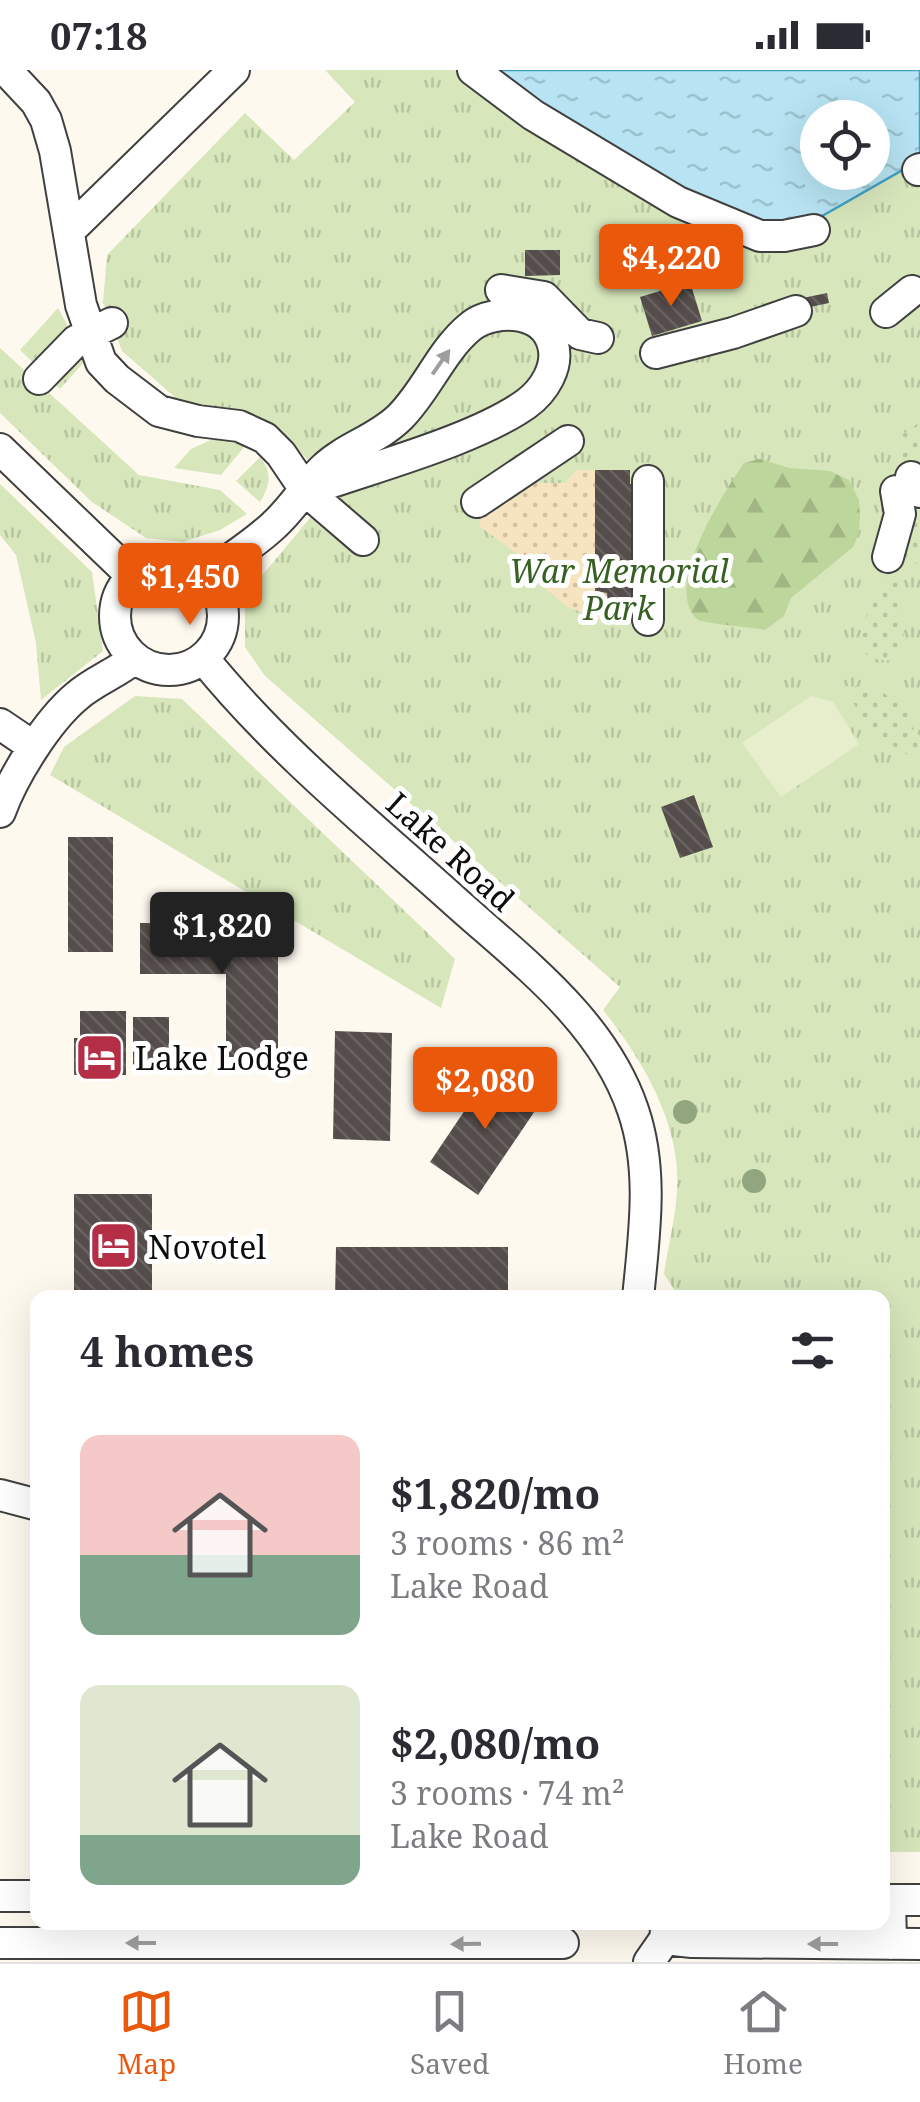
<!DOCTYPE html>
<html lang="en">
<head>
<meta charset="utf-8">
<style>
  body { margin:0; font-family:"Noto Serif",serif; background:#f7f7f7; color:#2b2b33; height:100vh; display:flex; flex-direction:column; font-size:38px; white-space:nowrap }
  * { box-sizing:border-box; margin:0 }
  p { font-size:32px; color:#7c7c81 }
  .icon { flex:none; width:55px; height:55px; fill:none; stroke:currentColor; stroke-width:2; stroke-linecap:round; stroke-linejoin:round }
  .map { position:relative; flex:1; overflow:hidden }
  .sheet { position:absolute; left:30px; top:1220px; width:860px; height:640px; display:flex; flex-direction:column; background:#fff; border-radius:20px; box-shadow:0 10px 40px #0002 }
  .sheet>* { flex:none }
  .fabs { position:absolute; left:800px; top:30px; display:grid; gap:20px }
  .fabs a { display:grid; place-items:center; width:90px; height:90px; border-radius:50%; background:#fff; box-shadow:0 10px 40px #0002; font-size:50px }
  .price { position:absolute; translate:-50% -85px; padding:0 22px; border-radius:10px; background:#ea580c; color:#fff; font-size:32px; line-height:65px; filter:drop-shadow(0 2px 5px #0008) }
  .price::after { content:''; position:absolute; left:50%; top:60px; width:30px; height:22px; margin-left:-15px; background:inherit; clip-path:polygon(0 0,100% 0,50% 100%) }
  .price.on { background:#222; color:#fff }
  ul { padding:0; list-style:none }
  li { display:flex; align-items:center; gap:30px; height:250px; padding:0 50px }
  li span { display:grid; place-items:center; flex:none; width:280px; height:200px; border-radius:20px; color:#555 }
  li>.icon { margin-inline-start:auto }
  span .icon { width:120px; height:120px; fill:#fffc; stroke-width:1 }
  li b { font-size:42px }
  h2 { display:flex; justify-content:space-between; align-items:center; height:120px; padding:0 50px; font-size:42px }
  .status { display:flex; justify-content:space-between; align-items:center; height:70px; padding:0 50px; background:#fff; direction:ltr }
  .status svg { height:28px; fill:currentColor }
  .tabs { display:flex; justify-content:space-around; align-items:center; height:140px; border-top:2px solid #e1e1e2; background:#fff; font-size:28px; color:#7c7c81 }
  .tabs a { display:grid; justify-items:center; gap:5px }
  .tabs .on { color:#ea580c }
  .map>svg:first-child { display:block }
  .grass { fill:url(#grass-tufts) }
  .forest { fill:url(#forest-firs) }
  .sand { fill:url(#sand-dots) }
  .garden { fill:url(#garden-dots) }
  .pitch { fill:#e6eecc }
  .water { fill:url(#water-ripples); stroke:#43a0c4; stroke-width:2.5; fill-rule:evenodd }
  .building { fill:url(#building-back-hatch) }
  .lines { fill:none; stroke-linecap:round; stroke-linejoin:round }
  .minor-casing { stroke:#404040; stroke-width:34 }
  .minor { stroke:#fff; stroke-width:30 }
  .tree { fill:#91a57e }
  .oneway { fill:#9e9e9e }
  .labels { text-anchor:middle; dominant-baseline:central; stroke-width:10; stroke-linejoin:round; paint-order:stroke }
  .park-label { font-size:32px; font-style:italic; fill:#376122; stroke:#fff }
  .street-label { font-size:32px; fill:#0d0d0d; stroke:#fff }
  .poi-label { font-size:32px; fill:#0d0d0d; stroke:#fff; text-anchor:start }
</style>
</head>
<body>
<div class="status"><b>07:18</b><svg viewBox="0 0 49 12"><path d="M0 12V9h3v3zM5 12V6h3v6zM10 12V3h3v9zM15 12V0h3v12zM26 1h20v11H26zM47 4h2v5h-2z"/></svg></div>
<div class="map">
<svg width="920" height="1892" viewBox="0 0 920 1892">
  <defs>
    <pattern id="grass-tufts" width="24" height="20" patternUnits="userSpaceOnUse" patternTransform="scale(2.5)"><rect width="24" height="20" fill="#d7e6bb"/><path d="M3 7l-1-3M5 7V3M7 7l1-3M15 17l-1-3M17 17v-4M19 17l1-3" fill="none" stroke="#b7c4a0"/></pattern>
    <pattern id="forest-firs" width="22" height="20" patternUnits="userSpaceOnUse" patternTransform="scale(2.5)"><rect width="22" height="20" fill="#bdd69b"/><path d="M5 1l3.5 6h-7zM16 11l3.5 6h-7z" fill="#a1b684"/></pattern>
    <pattern id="sand-dots" width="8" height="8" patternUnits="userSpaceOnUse" patternTransform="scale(2.5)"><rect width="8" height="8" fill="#f6e3bf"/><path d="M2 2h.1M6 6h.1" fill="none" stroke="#d2c2a3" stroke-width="1.8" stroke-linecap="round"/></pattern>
    <pattern id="garden-dots" width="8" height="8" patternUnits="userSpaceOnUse" patternTransform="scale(2.5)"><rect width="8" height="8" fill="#d7e6bb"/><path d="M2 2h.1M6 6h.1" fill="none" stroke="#b7c4a0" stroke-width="1.8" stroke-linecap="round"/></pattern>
    <pattern id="water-ripples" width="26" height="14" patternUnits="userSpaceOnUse" patternTransform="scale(2.5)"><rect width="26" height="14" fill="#b7e3f2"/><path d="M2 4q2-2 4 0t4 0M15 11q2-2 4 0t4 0" fill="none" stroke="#9cc2ce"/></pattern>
    <pattern id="building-back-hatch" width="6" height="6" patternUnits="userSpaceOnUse" patternTransform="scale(2.5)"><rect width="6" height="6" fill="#554d4b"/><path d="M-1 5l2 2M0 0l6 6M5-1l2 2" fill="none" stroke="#686260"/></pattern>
  </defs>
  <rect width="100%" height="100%" fill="#fef9ef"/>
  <path class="grass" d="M 325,0 L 484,0 L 809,155 L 920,87 L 920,1782 L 883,1782 L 882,1228 L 679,1227 L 664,1204 C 668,1176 676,1147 677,1119 C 681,1054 642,989 603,940 L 620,917 L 265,606 L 245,577 L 245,526 L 335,418 L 279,360 L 256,347 L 176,328 L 122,281 L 103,232 L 107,185 L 245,43 L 294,90 L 355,32 Z
    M 58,238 L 86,290 L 60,319 L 20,280 Z
    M 0,278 L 139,405 L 220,420 L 247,444 L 220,460 L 183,472 L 146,468 L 92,432 L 0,343 Z
    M 211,370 L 230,370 L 245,376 L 221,405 L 174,398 L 191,379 Z
    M 260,387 C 273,403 270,415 260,432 L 236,411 Z
    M 0,414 L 92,502 L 103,581 L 41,630 L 36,573 L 16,485 L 0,465 Z
    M 135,626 L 182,629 L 455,889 L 441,938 L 50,705 L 64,677 Z"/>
  <path class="forest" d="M 760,389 L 789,398 L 830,401 L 849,410 L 859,430 L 860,447 L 859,463 L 853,477 L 791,528 L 784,546 L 765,560 C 753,557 702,554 697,549 C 662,517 724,422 744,393 Z"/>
  <path class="sand" d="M 576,400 L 595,400 L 595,521 L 607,523 L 609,534 L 641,534 L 648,550 L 600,550 L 566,536 L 538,512 L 526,490 L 479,456 L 484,434 L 529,413 L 565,413 Z"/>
  <path class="garden" d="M 920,352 L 920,413 L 906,394 L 896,369 Z
    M 904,428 L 920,433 L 920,495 L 895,487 Z
    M 888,504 L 902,505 L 904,581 L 898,590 C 830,596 872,535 888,504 Z
    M 845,616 L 877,618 L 910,643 L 911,658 L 920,666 L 920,693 L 867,659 Z"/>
  <path class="pitch" d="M 811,626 L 833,632 L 859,674 L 781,727 L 742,673 Z"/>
  <path class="water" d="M 484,0 L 920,0 L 920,90 L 808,154 L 747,157 ZM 818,48 L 872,48 L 872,102 L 818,102 Z"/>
  <path class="building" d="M 525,180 L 560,180 L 560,205 L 525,206 Z
    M 690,212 L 702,251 L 652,266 L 640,227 Z
    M 827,223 L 829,233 L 801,239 L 798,229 Z
    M 595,400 L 630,400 L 630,414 L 641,414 L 641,534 L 608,534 L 607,523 L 595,521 Z
    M 694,725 L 713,777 L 680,788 L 661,737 Z
    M 68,767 L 113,767 L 113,882 L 68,882 Z
    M 140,853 L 244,853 L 244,880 L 278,880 L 278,987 L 226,987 L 226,904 L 140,904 Z
    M 80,941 L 126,941 L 126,1005 L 74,1005 L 74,968 L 80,968 Z
    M 133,947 L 169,947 L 169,996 L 133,996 Z
    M 335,961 L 392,963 L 390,1071 L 333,1069 Z
    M 492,1000 L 541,1032 L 478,1125 L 430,1092 Z
    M 74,1124 L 152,1124 L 152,1228 L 74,1228 Z
    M 336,1177 L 508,1177 L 508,1228 L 335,1228 Z"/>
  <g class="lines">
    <defs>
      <path id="minor" d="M 6,0 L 36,32 L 46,50 L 55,81 L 81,235 L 101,292 L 117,309 L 159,341 L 198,351 L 239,356 L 265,368 L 281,384 L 306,421 L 363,470
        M 473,0 L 533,45 L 678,132 L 760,166 L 784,166 L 814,160
        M 918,100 L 920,99
        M 69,161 L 234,0
        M 501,220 L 544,227 L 580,264 L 598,268
        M 886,242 L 912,221
        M 656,283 L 733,263 L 796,241
        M 39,309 L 76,271 L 112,253
        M 0,379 L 132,506
        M 911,407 L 920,422
        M 648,411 L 648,550
        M 477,432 L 568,371
        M 888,487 L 900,444 L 896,421
        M115 546a54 54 0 1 1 108 0a54 54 0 1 1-108 0Z
        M 207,506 C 229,489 254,474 274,455 C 293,438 306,415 324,398 C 346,377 378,369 400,347 C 427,320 441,281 470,257 C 483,246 504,243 521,246 C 536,249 549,259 553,275 C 559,297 544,321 526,334 C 474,371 369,398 306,421
        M 203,588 C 275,677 363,749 448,825 C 517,888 602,948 633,1040 C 654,1101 644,1165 638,1228
        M 0,654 L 34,677
        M 0,742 C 13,706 47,651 77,626 C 94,611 117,603 135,588
        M 0,1425 L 38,1435
        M 0,1826 L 38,1826
        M 882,1830 L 920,1830
        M 890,1830 L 891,1874
        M 665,1869 L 692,1872 L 920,1874
        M 0,1873 L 563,1873
        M 649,1892 L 665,1869 L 667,1852"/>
    </defs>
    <use href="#minor" class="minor-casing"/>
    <use href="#minor" class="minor"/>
  </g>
  <g class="tree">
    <circle cx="685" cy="1042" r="12"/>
    <circle cx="754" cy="1111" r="12"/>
  </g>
  <defs><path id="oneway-solid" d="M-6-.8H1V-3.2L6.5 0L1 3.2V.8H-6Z" transform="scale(2.5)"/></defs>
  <g class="oneway">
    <use href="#oneway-solid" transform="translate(441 292) rotate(-55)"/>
    <use href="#oneway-solid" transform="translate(141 1873) rotate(-180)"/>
    <use href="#oneway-solid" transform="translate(466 1874) rotate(179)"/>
    <use href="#oneway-solid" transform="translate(823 1874) rotate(-180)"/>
  </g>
  <defs>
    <symbol id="hotel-square" viewBox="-11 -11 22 22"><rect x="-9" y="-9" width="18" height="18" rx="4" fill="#b42f46" stroke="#fff"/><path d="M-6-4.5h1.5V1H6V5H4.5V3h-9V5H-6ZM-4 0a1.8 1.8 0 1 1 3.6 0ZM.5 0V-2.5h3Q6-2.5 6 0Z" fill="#fff"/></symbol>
  </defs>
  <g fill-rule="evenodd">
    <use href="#hotel-square" x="72" y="960" width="55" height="55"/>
    <use href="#hotel-square" x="86" y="1148" width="55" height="55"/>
  </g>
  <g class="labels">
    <g class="park-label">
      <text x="619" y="500">War Memorial<tspan x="619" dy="37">Park</tspan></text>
    </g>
    <g class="street-label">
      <text transform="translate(451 781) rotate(42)">Lake Road</text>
    </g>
    <g class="poi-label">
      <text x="135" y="987">Lake Lodge</text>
      <text x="148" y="1176">Novotel</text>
    </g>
  </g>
</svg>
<div class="fabs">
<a><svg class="icon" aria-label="locate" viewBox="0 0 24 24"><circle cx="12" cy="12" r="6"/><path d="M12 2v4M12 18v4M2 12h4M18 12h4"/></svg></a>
</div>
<b class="price" style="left:671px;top:239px">$4,220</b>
<b class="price" style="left:190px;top:558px">$1,450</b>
<b class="price on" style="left:222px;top:907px">$1,820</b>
<b class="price" style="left:485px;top:1062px">$2,080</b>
<section class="sheet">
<h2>4 homes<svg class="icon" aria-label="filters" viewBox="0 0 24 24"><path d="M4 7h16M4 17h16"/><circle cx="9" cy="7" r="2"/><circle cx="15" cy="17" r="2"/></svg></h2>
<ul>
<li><span style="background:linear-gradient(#f6c9c9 60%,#7fa58c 0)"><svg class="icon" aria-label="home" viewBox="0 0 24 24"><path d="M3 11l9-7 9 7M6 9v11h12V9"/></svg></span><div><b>$1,820/mo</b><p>3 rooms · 86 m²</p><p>Lake Road</p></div></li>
<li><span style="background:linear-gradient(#dfe7d0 75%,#7fa58c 0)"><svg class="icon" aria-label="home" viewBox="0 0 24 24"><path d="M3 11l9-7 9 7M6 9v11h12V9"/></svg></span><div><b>$2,080/mo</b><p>3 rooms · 74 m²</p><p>Lake Road</p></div></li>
</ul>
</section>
</div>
<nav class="tabs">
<a class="on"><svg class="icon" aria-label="map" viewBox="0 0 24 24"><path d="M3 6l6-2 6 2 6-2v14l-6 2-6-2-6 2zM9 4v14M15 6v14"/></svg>Map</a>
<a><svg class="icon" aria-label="saved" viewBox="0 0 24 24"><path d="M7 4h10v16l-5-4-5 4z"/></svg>Saved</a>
<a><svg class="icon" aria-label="home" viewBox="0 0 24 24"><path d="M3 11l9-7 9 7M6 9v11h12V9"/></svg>Home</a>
</nav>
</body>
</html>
